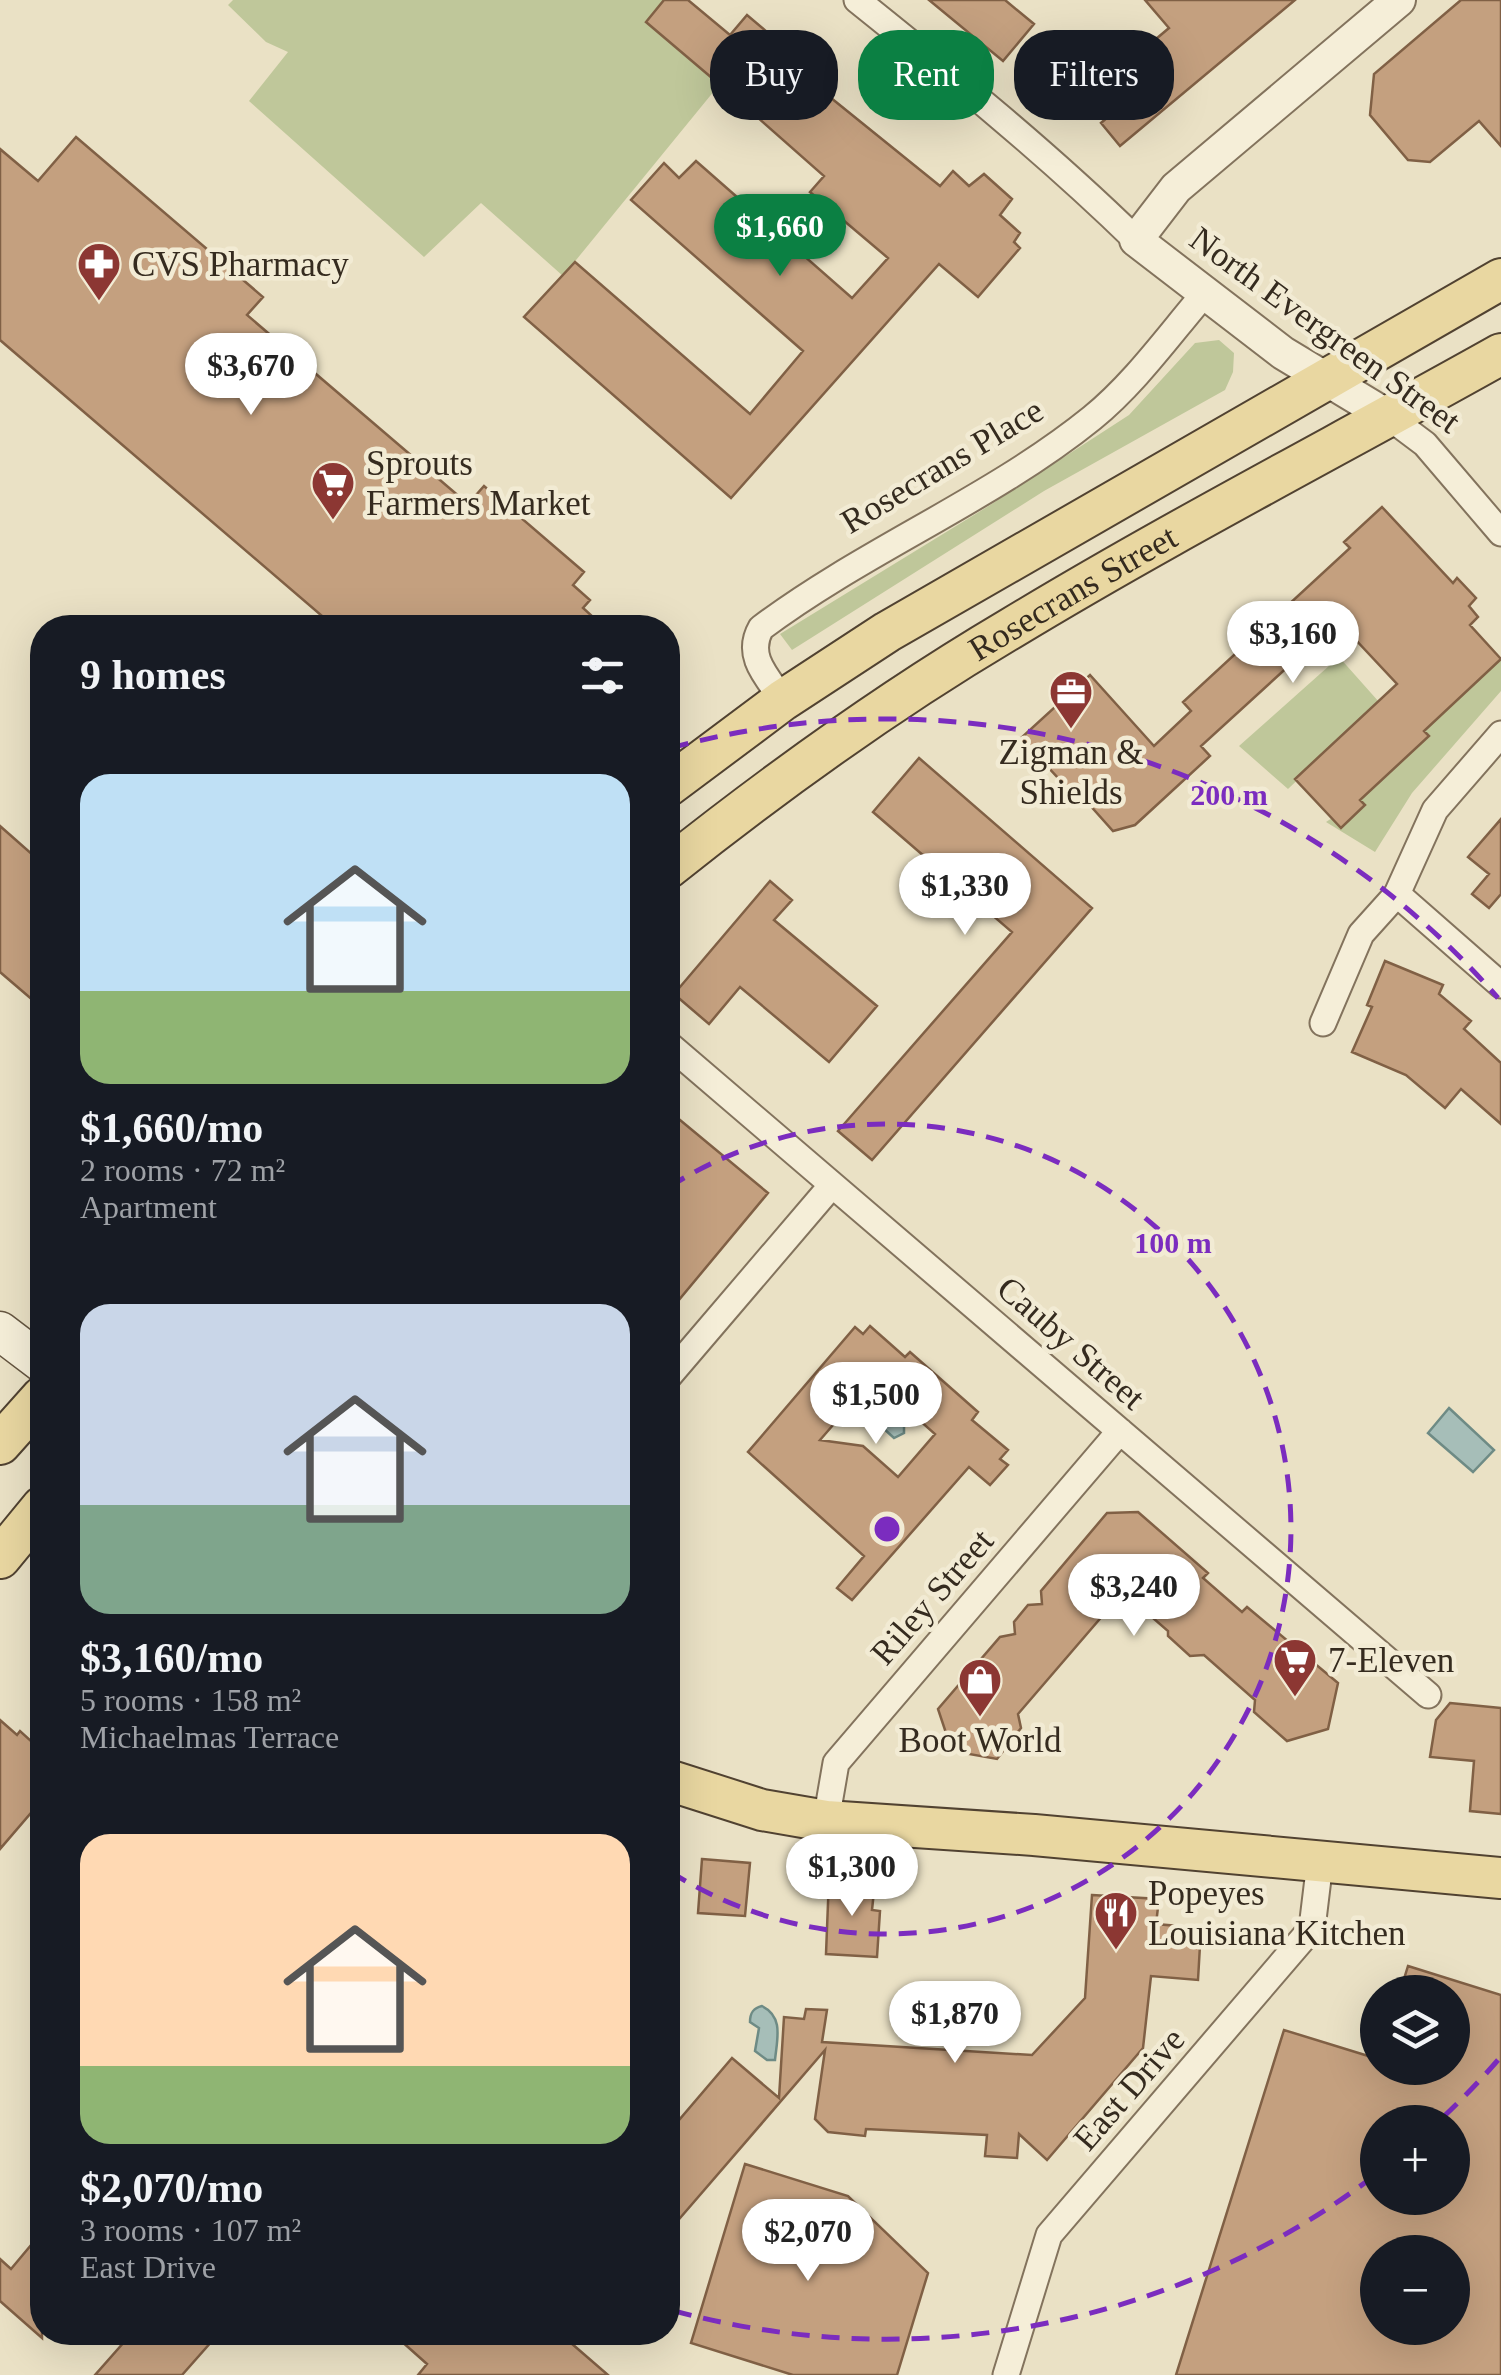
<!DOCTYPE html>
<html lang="en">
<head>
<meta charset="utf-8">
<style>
  body { margin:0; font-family:Georgia,serif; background:#20242c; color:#f1f3f6; height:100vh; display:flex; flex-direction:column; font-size:38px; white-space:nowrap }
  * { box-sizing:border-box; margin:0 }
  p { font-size:32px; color:#9ea1a6 }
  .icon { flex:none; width:55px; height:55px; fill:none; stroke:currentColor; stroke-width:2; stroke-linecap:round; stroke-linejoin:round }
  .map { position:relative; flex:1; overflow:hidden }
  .details { position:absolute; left:30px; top:615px; width:650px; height:1730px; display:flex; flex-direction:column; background:#171b24; border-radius:40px; box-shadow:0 10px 40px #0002 }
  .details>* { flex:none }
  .banner { position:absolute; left:710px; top:30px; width:640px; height:90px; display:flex; gap:20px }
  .tools { position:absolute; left:1360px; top:1975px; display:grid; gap:20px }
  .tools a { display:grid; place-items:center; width:110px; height:110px; border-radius:50%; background:#171b24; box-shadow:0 10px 40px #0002; font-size:50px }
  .price { position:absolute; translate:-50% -85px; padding:0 22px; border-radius:35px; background:#fff; color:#222; font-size:32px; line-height:65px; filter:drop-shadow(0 2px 5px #0008) }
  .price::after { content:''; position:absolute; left:50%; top:60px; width:30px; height:22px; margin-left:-15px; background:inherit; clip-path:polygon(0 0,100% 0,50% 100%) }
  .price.on { background:#0b8043; color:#fff }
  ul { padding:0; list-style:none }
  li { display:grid; align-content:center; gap:20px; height:530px; padding:0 50px }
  li span { display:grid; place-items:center; height:310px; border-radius:30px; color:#555 }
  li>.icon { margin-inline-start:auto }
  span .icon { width:180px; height:180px; fill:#fffc; stroke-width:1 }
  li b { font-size:42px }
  h2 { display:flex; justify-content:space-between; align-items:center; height:120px; padding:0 50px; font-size:42px }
  .pill { padding:0 35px; border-radius:40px; background:#171b24; box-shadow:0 10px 40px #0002; font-size:35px; line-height:90px }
  .pill.on { background:#0b8043; color:#fff }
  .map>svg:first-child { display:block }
  .green { fill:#bfc79a }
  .water { fill:#a6beb8; stroke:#6e8b85; stroke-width:2.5 }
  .building { fill:#c4a07f; stroke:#806045; stroke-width:2.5; fill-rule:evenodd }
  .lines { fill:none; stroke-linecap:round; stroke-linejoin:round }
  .minor-casing { stroke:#83735d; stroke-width:29 }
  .tertiary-casing { stroke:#83735d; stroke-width:36 }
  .secondary-casing { stroke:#655540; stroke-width:41 }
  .primary-casing { stroke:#514231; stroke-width:44 }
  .minor { stroke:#f5eed8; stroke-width:25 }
  .tertiary { stroke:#f5eed8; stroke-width:32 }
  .secondary { stroke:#f5eed8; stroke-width:38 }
  .primary { stroke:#e9d7a1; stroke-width:40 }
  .ring { fill:none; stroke:#7b2cbf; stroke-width:5; stroke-dasharray:18 12 }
  .labels { text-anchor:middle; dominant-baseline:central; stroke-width:9; stroke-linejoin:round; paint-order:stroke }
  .poi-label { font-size:35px; fill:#352b1f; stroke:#f2ebd4; text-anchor:start }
  .street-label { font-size:35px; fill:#352b1f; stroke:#f2ebd4 }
  .centre { fill:#7b2cbf; stroke:#f2ebd4; stroke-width:5 }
  .ring-label { font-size:30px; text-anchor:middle; font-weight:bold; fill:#7b2cbf; stroke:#f2ebd4; stroke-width:9; stroke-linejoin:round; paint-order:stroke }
</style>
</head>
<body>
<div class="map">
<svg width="1501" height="2375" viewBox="0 0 1501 2375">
  <rect width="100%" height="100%" fill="#eae1c5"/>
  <path class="green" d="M 233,0 L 664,0 L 647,22 L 719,85 L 563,276 L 481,203 L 424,257 L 249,101 L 288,52 L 266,42 L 228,5 Z
    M 1219,340 L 1234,353 L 1233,372 L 1225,390 L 1044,491 L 792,650 L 780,634 L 987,507 L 1129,415 L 1195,343 Z
    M 1339,657 L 1379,702 L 1288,789 L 1239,746 Z
    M 1501,659 L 1501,691 L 1412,793 L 1375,852 L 1326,822 L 1332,818 L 1341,827 L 1365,806 L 1360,800 L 1429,737 L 1424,731 Z"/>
  <path class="water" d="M 884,1399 L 904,1423 L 904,1433 L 894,1438 L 883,1428 L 861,1424 L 862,1413 L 874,1401 Z
    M 1449,1408 L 1494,1450 L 1473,1472 L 1428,1433 Z
    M 762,2006 C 784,2017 777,2039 775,2060 L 767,2060 L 755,2051 L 759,2028 L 750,2022 C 750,2013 753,2008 762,2006 Z"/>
  <path class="building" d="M 664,0 L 688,0 L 730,35 L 747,15 L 767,32 L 719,84 L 646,22 Z
    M 929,0 L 1005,0 L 1034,24 L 1003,61 Z
    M 1145,0 L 1295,0 L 1120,146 L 1101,123 L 1117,109 L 1099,87 L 1169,28 Z
    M 1461,0 L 1501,0 L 1501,146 L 1479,121 L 1430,162 L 1408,160 L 1370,115 L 1374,74 Z
    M 804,52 L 826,71 L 815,85 L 940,186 L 953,171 L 969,186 L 984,174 L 1012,199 L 1000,215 L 1020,233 L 1014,242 L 1020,248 L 978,297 L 939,264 L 731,498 L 524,317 L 575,262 L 750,414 L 803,351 L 631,200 L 664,163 L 679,178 L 696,161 L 852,298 L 888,258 L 810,192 L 824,176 L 748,109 Z
    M 76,137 L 263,297 L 247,315 L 468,504 L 484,486 L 584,572 L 573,585 L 590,600 L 583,608 L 605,628 L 336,628 L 0,340 L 0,149 L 38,181 Z
    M 1382,507 L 1453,583 L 1457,578 L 1476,598 L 1469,606 L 1478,617 L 1470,625 L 1501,659 L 1424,731 L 1429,736 L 1360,800 L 1365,805 L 1341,828 L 1295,779 L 1397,684 L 1338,621 L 1201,746 L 1210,756 L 1135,825 L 1113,831 L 1087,802 L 1084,806 L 1021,738 L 1090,675 L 1154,746 L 1191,711 L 1183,702 L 1350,548 L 1344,542 Z
    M 919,758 L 1092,908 L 872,1160 L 838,1131 L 1012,932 L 873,812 Z
    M 1501,819 L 1501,894 L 1489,908 L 1472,894 L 1489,874 L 1468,857 Z
    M 0,826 L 42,863 L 42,1008 L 0,972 Z
    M 770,881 L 792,900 L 774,920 L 877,1006 L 829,1062 L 740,987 L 709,1024 L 674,994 Z
    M 1385,961 L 1443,985 L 1439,994 L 1471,1021 L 1464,1029 L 1501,1063 L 1501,1124 L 1461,1089 L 1445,1108 L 1406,1075 L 1352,1052 L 1372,1007 L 1367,1005 Z
    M 680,1120 L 768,1193 L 668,1313 L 668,1134 Z
    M 870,1326 L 905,1357 L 910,1352 L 978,1412 L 972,1420 L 1008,1450 L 1000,1459 L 1008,1465 L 990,1485 L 969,1467 L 852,1600 L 837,1588 L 864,1556 L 748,1452 L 855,1327 L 863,1334 ZM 873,1379 L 935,1434 L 898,1477 L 863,1446 L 820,1440 Z
    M 1138,1512 L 1208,1573 L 1203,1578 L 1242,1612 L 1247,1607 L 1338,1683 L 1328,1729 L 1287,1741 L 1254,1712 L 1255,1700 L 1204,1655 L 1190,1656 L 1168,1636 L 1168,1631 L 1130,1598 L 1123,1604 L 1117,1599 L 1018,1714 L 1021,1728 L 997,1759 L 952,1751 L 938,1709 L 1000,1637 L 1015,1634 L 1014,1622 L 1028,1605 L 1042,1604 L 1041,1591 L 1107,1513 Z
    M 1450,1703 L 1501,1708 L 1501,1814 L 1470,1811 L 1474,1761 L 1430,1757 L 1436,1720 Z
    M 0,1720 L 17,1735 L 20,1731 L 42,1751 L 42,1800 L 0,1849 Z
    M 702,1859 L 750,1863 L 745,1916 L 698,1913 Z
    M 829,1878 L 875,1882 L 872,1910 L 880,1911 L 877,1957 L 826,1954 Z
    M 1092,1895 L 1159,1899 L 1156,1924 L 1201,1928 L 1198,1980 L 1151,1976 L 1143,2048 L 1047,2160 L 1019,2134 L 1017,2158 L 985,2156 L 987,2135 L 866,2129 L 865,2136 L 828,2132 L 815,2119 L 825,2050 L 668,2232 L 668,2133 L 732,2058 L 779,2098 L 784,2017 L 804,2019 L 806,2009 L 827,2010 L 822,2042 L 1032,2055 L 1085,1998 Z
    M 1408,1966 L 1501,1995 L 1501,2375 L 1176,2375 L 1284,2030 L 1378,2059 L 1378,2068 L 1452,2068 L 1452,1992 L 1400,1992 ZM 1378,2122 L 1452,2122 L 1452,2198 L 1378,2198 ZM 1378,2252 L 1452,2252 L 1452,2328 L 1378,2328 Z
    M 745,2164 L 848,2196 L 928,2273 L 897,2375 L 793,2375 L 691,2343 Z
    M 42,2232 L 42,2338 L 0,2301 L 0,2259 L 11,2269 Z
    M 133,2332 L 220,2332 L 182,2375 L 95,2375 Z
    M 391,2332 L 580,2332 L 571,2343 L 608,2375 L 418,2375 L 427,2364 Z"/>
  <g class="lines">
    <defs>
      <path id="minor" d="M 857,0 C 953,77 1048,154 1136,240
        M 1389,417 L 1425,444 L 1501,533
        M 783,700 C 767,677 745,656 761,628 C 865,550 992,499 1092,418 C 1135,383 1169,335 1205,293
        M 1397,894 L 1501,985
        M 1323,1023 L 1361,934 L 1397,894 L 1435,810 L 1501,734
        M 668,1044 L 1428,1695
        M 668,1377 L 832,1185
        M 826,1821 L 836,1763 L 1120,1431
        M 1006,2375 L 1049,2235 L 1312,1928 L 1320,1862"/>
      <path id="tertiary" d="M 1389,417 L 1283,353 L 1136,240 L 1176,188 L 1399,0"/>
      <path id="secondary" d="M 0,1331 L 42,1363"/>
      <g id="primary">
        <path d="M 668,786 L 783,700 L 887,632 L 1501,279"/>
        <path id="s1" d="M 668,868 C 776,782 890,700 1010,629 C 1170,532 1337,446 1501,354"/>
        <path d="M 0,1444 L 42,1397"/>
        <path d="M 0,1558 L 42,1507"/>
        <path d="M 668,1780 L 762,1810 L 826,1821 L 1034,1835 L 1501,1878"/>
      </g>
    </defs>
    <use href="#minor" class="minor-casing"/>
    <use href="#tertiary" class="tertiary-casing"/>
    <use href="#secondary" class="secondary-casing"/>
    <use href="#primary" class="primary-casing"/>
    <use href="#minor" class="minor"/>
    <use href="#tertiary" class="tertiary"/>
    <use href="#secondary" class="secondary"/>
    <use href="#primary" class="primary"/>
  </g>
  <g class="ring">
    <path d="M669 1187A405 405 0 1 1 669 1871"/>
    <path d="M1498 2060A810 810 0 0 1 1439 2121M1374 2176A810 810 0 0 1 671 2310M671 748A810 810 0 0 1 1498 998"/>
  </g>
  <defs>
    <symbol id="pharmacy-pin" viewBox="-11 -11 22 30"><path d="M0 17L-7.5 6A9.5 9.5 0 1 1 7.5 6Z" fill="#8c3733" stroke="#f2ebd4"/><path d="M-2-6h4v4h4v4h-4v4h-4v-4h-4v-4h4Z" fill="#fff"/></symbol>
    <symbol id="supermarket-pin" viewBox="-11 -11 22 30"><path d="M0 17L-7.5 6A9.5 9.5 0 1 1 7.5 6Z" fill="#8c3733" stroke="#f2ebd4"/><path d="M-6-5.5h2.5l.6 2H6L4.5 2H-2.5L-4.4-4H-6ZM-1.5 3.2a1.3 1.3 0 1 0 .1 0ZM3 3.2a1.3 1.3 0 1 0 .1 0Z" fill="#fff"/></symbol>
    <symbol id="office-pin" viewBox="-11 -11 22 30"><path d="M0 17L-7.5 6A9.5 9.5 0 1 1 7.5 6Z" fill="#8c3733" stroke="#f2ebd4"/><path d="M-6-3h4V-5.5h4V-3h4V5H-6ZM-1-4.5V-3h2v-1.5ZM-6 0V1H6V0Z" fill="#fff"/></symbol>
    <symbol id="shop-pin" viewBox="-11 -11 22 30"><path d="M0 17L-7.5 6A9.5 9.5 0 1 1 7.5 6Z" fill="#8c3733" stroke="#f2ebd4"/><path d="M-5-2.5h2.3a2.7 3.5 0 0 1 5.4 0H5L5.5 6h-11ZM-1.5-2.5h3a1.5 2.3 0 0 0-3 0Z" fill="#fff"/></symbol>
    <symbol id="restaurant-pin" viewBox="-11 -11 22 30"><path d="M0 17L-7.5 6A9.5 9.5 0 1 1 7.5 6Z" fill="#8c3733" stroke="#f2ebd4"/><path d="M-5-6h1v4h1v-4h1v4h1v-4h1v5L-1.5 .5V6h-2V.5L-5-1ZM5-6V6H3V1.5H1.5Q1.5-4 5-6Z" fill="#fff"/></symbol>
  </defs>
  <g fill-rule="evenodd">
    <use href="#pharmacy-pin" x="74" y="239" width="50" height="68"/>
    <use href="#supermarket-pin" x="308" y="458" width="50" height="68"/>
    <use href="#office-pin" x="1046" y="667" width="50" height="68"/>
    <use href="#supermarket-pin" x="1270" y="1635" width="50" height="68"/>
    <use href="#shop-pin" x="955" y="1655" width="50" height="68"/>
    <use href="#restaurant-pin" x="1091" y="1888" width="50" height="68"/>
  </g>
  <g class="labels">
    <g class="poi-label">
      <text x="132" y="264">CVS Pharmacy</text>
      <text x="366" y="463">Sprouts<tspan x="366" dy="40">Farmers Market</tspan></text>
      <text x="1071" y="752" text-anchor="middle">Zigman &amp;<tspan x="1071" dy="40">Shields</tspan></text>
      <text x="1328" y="1660">7-Eleven</text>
      <text x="980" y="1740" text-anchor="middle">Boot World</text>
      <text x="1148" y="1893">Popeyes<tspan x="1148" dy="40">Louisiana Kitchen</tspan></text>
    </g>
    <g class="street-label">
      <text transform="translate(1325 330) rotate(36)">North Evergreen Street</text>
      <text transform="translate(942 466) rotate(-31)">Rosecrans Place</text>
      <text stroke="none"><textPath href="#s1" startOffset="490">Rosecrans Street</textPath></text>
      <text transform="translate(1071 1343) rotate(41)">Cauby Street</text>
      <text transform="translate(932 1597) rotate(-49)">Riley Street</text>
      <text transform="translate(1129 2089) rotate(-49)">East Drive</text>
    </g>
  </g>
  <circle cx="887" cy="1529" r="15" class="centre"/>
  <g class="ring-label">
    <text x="1229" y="805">200 m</text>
    <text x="1173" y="1253">100 m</text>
  </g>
</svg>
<div class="tools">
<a><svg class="icon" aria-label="layers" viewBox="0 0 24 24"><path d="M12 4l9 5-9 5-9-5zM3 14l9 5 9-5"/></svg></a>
<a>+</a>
<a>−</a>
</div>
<b class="price on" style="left:780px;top:279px">$1,660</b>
<b class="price" style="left:251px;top:418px">$3,670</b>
<b class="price" style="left:1293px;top:686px">$3,160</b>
<b class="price" style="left:965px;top:938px">$1,330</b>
<b class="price" style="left:876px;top:1447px">$1,500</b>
<b class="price" style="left:1134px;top:1639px">$3,240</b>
<b class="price" style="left:852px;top:1919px">$1,300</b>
<b class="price" style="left:955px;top:2066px">$1,870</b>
<b class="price" style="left:808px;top:2284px">$2,070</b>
<div class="banner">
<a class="pill">Buy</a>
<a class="pill on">Rent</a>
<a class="pill">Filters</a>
</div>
<section class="details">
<h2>9 homes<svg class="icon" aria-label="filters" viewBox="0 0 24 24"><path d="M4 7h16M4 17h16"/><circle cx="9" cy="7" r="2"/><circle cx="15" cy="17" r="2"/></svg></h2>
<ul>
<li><span style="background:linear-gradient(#bfe0f5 70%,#8fb573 0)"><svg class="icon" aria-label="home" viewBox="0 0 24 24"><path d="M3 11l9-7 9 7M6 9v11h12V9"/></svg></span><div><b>$1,660/mo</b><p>2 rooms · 72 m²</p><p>Apartment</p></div></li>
<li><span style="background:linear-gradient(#c9d6e8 65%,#7fa58c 0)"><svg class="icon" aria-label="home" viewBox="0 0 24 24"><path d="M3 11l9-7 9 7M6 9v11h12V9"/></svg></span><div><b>$3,160/mo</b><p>5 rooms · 158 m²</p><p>Michaelmas Terrace</p></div></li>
<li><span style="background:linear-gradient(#ffd9b3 75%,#8fb573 0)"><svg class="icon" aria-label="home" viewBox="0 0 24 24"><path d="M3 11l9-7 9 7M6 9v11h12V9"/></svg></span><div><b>$2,070/mo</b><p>3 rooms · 107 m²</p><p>East Drive</p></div></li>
</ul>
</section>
</div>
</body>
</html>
